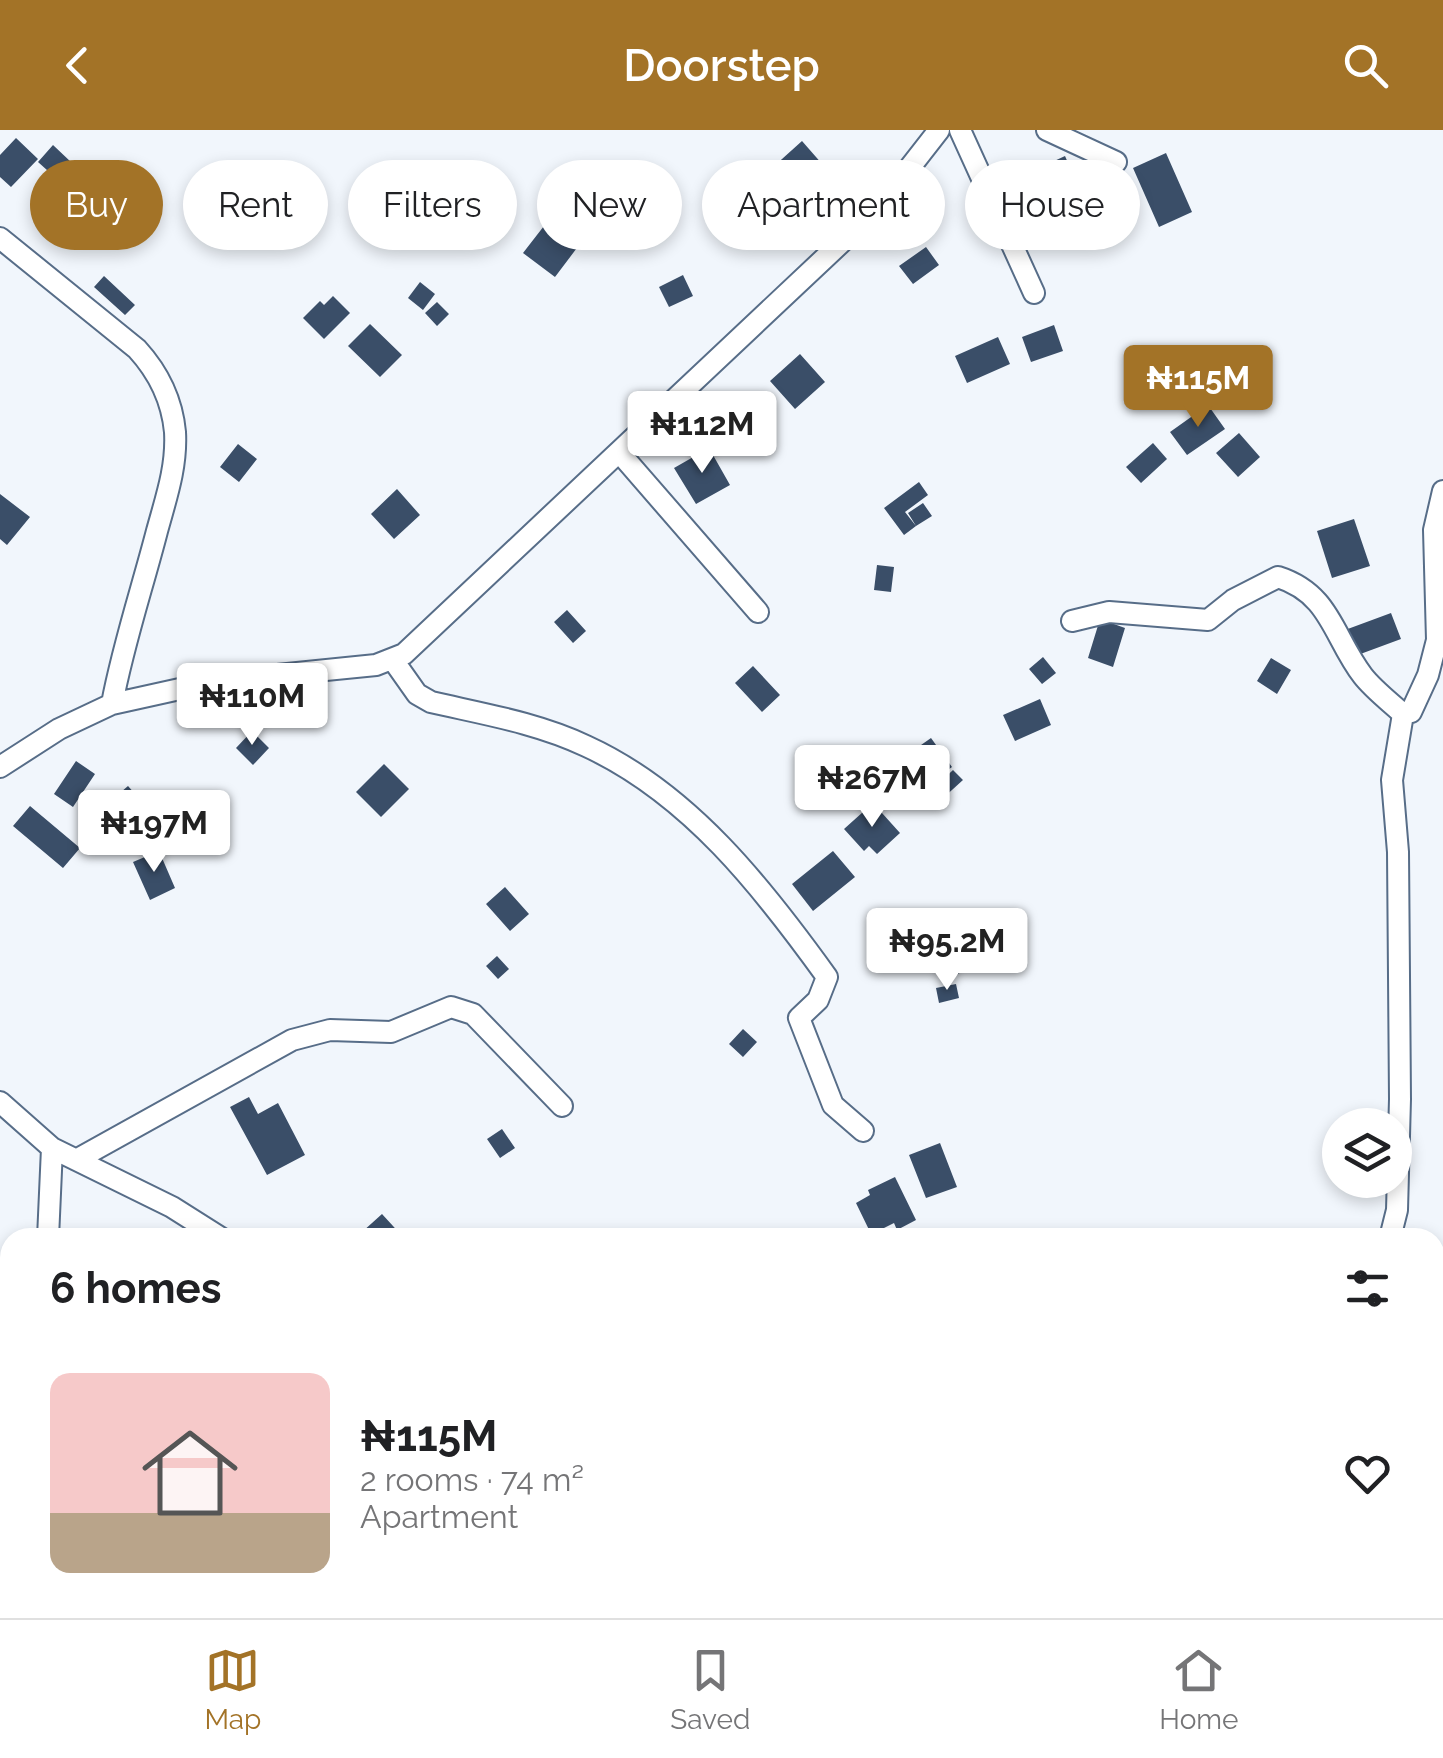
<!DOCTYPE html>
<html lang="en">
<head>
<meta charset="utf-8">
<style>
  body { margin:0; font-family:Raleway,sans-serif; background:#f6f6f6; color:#202124; height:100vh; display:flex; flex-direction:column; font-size:38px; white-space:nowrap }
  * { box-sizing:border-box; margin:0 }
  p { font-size:32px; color:#757577 }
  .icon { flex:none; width:55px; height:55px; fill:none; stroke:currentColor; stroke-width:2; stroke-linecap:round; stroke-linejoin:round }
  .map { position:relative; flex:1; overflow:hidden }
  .drawer { position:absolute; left:0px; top:1098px; width:1445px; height:392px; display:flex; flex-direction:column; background:#fff; border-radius:30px 30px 0 0; box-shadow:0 5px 15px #0003 }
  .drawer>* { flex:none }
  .banner { position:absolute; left:30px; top:30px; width:1385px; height:90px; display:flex; gap:20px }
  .tools { position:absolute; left:1322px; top:978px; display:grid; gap:20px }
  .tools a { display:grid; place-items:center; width:90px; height:90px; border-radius:50%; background:#fff; box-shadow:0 5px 15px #0003; font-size:50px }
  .price { position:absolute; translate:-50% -85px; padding:0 22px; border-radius:10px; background:#fff; color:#222; font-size:32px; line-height:65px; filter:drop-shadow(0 2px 5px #0008) }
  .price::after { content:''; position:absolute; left:50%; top:60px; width:30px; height:22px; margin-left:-15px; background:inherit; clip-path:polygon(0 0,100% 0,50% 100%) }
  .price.on { background:#a37327; color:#fff }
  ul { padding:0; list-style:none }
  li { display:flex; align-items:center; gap:30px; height:250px; padding:0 50px }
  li+li { border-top:2px solid #e0e0e0 }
  li span { display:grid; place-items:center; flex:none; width:280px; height:200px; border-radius:20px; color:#555 }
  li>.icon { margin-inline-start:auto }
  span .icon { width:120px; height:120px; fill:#fffc; stroke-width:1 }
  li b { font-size:42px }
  h2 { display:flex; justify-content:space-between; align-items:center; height:120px; padding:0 50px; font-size:42px }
  .chip { padding:0 35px; border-radius:45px; background:#fff; box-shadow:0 5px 15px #0003; font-size:35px; line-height:90px }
  .chip.on { background:#a37327; color:#fff }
  header { display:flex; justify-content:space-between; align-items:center; height:130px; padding:0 50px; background:#a37327; color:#fff; font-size:45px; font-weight:600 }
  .tabs { display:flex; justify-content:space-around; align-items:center; height:140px; border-top:2px solid #e0e0e0; background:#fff; font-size:28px; color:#757577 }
  .tabs a { display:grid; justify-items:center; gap:5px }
  .tabs .on { color:#a37327 }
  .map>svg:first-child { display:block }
  .building { fill:#3a4e68 }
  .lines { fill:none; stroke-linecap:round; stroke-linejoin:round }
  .minor-casing { stroke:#576d88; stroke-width:24 }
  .minor { stroke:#fff; stroke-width:20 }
</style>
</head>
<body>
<header><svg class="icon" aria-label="back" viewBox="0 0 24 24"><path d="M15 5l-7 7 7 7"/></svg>Doorstep<svg class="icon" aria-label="search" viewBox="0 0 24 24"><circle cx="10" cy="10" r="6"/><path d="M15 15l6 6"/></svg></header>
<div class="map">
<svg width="1443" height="1488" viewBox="0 0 1443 1488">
  <rect width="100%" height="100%" fill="#f1f6fc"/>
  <path class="building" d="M 16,8 L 38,29 L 11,57 L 0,47 L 0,25 Z
    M 802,11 L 823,35 L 793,62 L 772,38 Z
    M 53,15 L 72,33 L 57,49 L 38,32 Z
    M 1166,23 L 1192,82 L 1159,97 L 1133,38 Z
    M 1065,26 L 1080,60 L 1032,82 L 1022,61 L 1028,59 L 1022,46 Z
    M 81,30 L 109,57 L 94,72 L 66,45 Z
    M 209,53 L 260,80 L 250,100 L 228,89 L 225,96 L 195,80 Z
    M 561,74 L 592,98 L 555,147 L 523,123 Z
    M 926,117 L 939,135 L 913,154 L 899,136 Z
    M 683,145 L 693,166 L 669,177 L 659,157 Z
    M 104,146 L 135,175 L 125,185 L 94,157 Z
    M 420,152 L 435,164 L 423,180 L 408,168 Z
    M 333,166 L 350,183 L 324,209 L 303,188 L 320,171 L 324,175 Z
    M 437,172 L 449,184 L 437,196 L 425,183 Z
    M 370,194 L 402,225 L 380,247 L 348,216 Z
    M 1054,195 L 1063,221 L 1031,232 L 1022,207 Z
    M 998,207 L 1010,234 L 967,253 L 955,226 Z
    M 800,224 L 825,252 L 795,279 L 770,251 Z
    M 1208,275 L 1225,299 L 1187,325 L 1170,302 Z
    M 1239,303 L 1260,327 L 1238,347 L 1216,323 Z
    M 1153,313 L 1167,329 L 1141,353 L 1126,337 Z
    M 238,314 L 257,329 L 239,352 L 220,337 Z
    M 709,318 L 730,355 L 696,374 L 674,338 Z
    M 919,352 L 928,365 L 905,382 L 916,396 L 904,405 L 884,378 Z
    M 397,359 L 420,385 L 394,409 L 371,384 Z
    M 0,364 L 30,387 L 7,415 L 0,409 Z
    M 923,373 L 932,386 L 916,396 L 908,383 Z
    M 1354,389 L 1370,436 L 1332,448 L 1317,401 Z
    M 877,435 L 894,437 L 891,462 L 874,460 Z
    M 567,480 L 586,501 L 573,513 L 554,492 Z
    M 1391,483 L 1401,509 L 1355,526 L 1345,500 Z
    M 1100,489 L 1125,498 L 1113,537 L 1088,528 Z
    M 1043,527 L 1056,543 L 1042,554 L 1029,539 Z
    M 1271,528 L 1291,540 L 1277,564 L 1257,551 Z
    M 753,536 L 780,565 L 762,582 L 735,553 Z
    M 1040,569 L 1051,595 L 1015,611 L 1003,585 Z
    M 252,601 L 269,618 L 253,635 L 236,618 Z
    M 931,608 L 952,637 L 925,656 L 904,627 Z
    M 76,631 L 95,644 L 73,677 L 54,664 Z
    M 384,634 L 409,659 L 381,687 L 356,662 Z
    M 819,640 L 833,656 L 823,664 L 809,648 Z
    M 953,640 L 963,650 L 942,669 L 933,659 Z
    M 128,656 L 136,665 L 114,685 L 106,675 Z
    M 873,673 L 900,703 L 877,724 L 869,716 L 864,721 L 844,699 Z
    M 30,676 L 80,718 L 63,738 L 13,696 Z
    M 159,721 L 175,758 L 150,770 L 133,732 Z
    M 833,721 L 855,747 L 813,781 L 792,754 Z
    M 505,757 L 529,784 L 510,801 L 486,774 Z
    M 957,799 L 979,828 L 949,851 L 927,822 Z
    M 497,826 L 509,839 L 498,849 L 486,836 Z
    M 956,854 L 959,868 L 939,873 L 936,858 Z
    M 743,899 L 757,912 L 743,927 L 729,914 Z
    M 249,967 L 258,984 L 278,973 L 305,1025 L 267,1045 L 230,977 Z
    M 502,999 L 515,1018 L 500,1028 L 487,1009 Z
    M 940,1013 L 957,1057 L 926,1068 L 909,1025 Z
    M 895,1047 L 916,1090 L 897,1100 L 894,1093 L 878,1101 L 881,1108 L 873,1108 L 856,1073 L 870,1065 L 868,1060 Z
    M 382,1084 L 404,1108 L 367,1108 L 362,1102 Z
    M 1022,1480 L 1068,1480 L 1070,1488 L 1024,1488 Z"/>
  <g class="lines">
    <defs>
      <path id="minor" d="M 960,0 L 1034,163
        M 1047,0 L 1116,32
        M 0,108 L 137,219 C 158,242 172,270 175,302 C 177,337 166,368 157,401 C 142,459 123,515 112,574
        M 619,322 L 758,482
        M 1072,491 L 1109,482 L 1208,490 L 1233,470 L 1278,447 C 1331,464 1333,507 1363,546 C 1374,560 1390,572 1403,584
        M 393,530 L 417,564 L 431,572 C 483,584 538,593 586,616 C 689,663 763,758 827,847 L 818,870 L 799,888 L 833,975 L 863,1001
        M 0,637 L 59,599 L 112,574 L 216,551 L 376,535 L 404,524 L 879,77 L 939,0
        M 0,972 L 52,1018 L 172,1077 L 221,1108
        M 76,1030 L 292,910 L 330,900 L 391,902 L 451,877 L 473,884 L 562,976
        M 48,1108 L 52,1018
        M 1390,1108 L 1397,1080 L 1400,969 L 1398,722 L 1392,650 L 1403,584 L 1411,582 L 1428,545 L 1437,510 L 1434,400 L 1443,361
        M 0,1292 L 10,1283
        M 1435,1401 L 1443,1396
        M 1263,1488 L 1266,1480
        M 1310,1488 L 1320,1480"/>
    </defs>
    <use href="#minor" class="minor-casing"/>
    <use href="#minor" class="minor"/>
  </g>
</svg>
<div class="tools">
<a><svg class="icon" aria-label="layers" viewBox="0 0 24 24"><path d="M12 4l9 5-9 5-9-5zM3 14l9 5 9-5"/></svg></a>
</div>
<b class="price on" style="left:1198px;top:300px">₦115M</b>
<b class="price" style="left:702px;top:346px">₦112M</b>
<b class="price" style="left:252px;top:618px">₦110M</b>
<b class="price" style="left:872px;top:700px">₦267M</b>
<b class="price" style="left:154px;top:745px">₦197M</b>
<b class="price" style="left:947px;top:863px">₦95.2M</b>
<div class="banner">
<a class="chip on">Buy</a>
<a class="chip">Rent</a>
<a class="chip">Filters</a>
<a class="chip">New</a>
<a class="chip">Apartment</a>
<a class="chip">House</a>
</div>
<section class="drawer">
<h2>6 homes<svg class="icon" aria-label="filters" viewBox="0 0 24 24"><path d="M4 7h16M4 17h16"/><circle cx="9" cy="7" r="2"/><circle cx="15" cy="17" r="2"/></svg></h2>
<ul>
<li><span style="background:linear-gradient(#f6c9c9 70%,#b9a48a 0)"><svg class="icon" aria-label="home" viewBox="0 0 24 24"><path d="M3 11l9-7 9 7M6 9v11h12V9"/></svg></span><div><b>₦115M</b><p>2 rooms · 74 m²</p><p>Apartment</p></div><svg class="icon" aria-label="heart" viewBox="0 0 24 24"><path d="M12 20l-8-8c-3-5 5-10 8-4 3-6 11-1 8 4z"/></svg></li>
</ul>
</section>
</div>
<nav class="tabs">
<a class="on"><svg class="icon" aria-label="map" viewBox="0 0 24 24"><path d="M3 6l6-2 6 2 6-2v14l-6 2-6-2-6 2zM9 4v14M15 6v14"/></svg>Map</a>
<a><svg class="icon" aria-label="saved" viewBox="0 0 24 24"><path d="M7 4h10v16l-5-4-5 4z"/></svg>Saved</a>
<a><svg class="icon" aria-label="home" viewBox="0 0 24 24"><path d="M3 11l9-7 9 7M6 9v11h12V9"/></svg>Home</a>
</nav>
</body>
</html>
